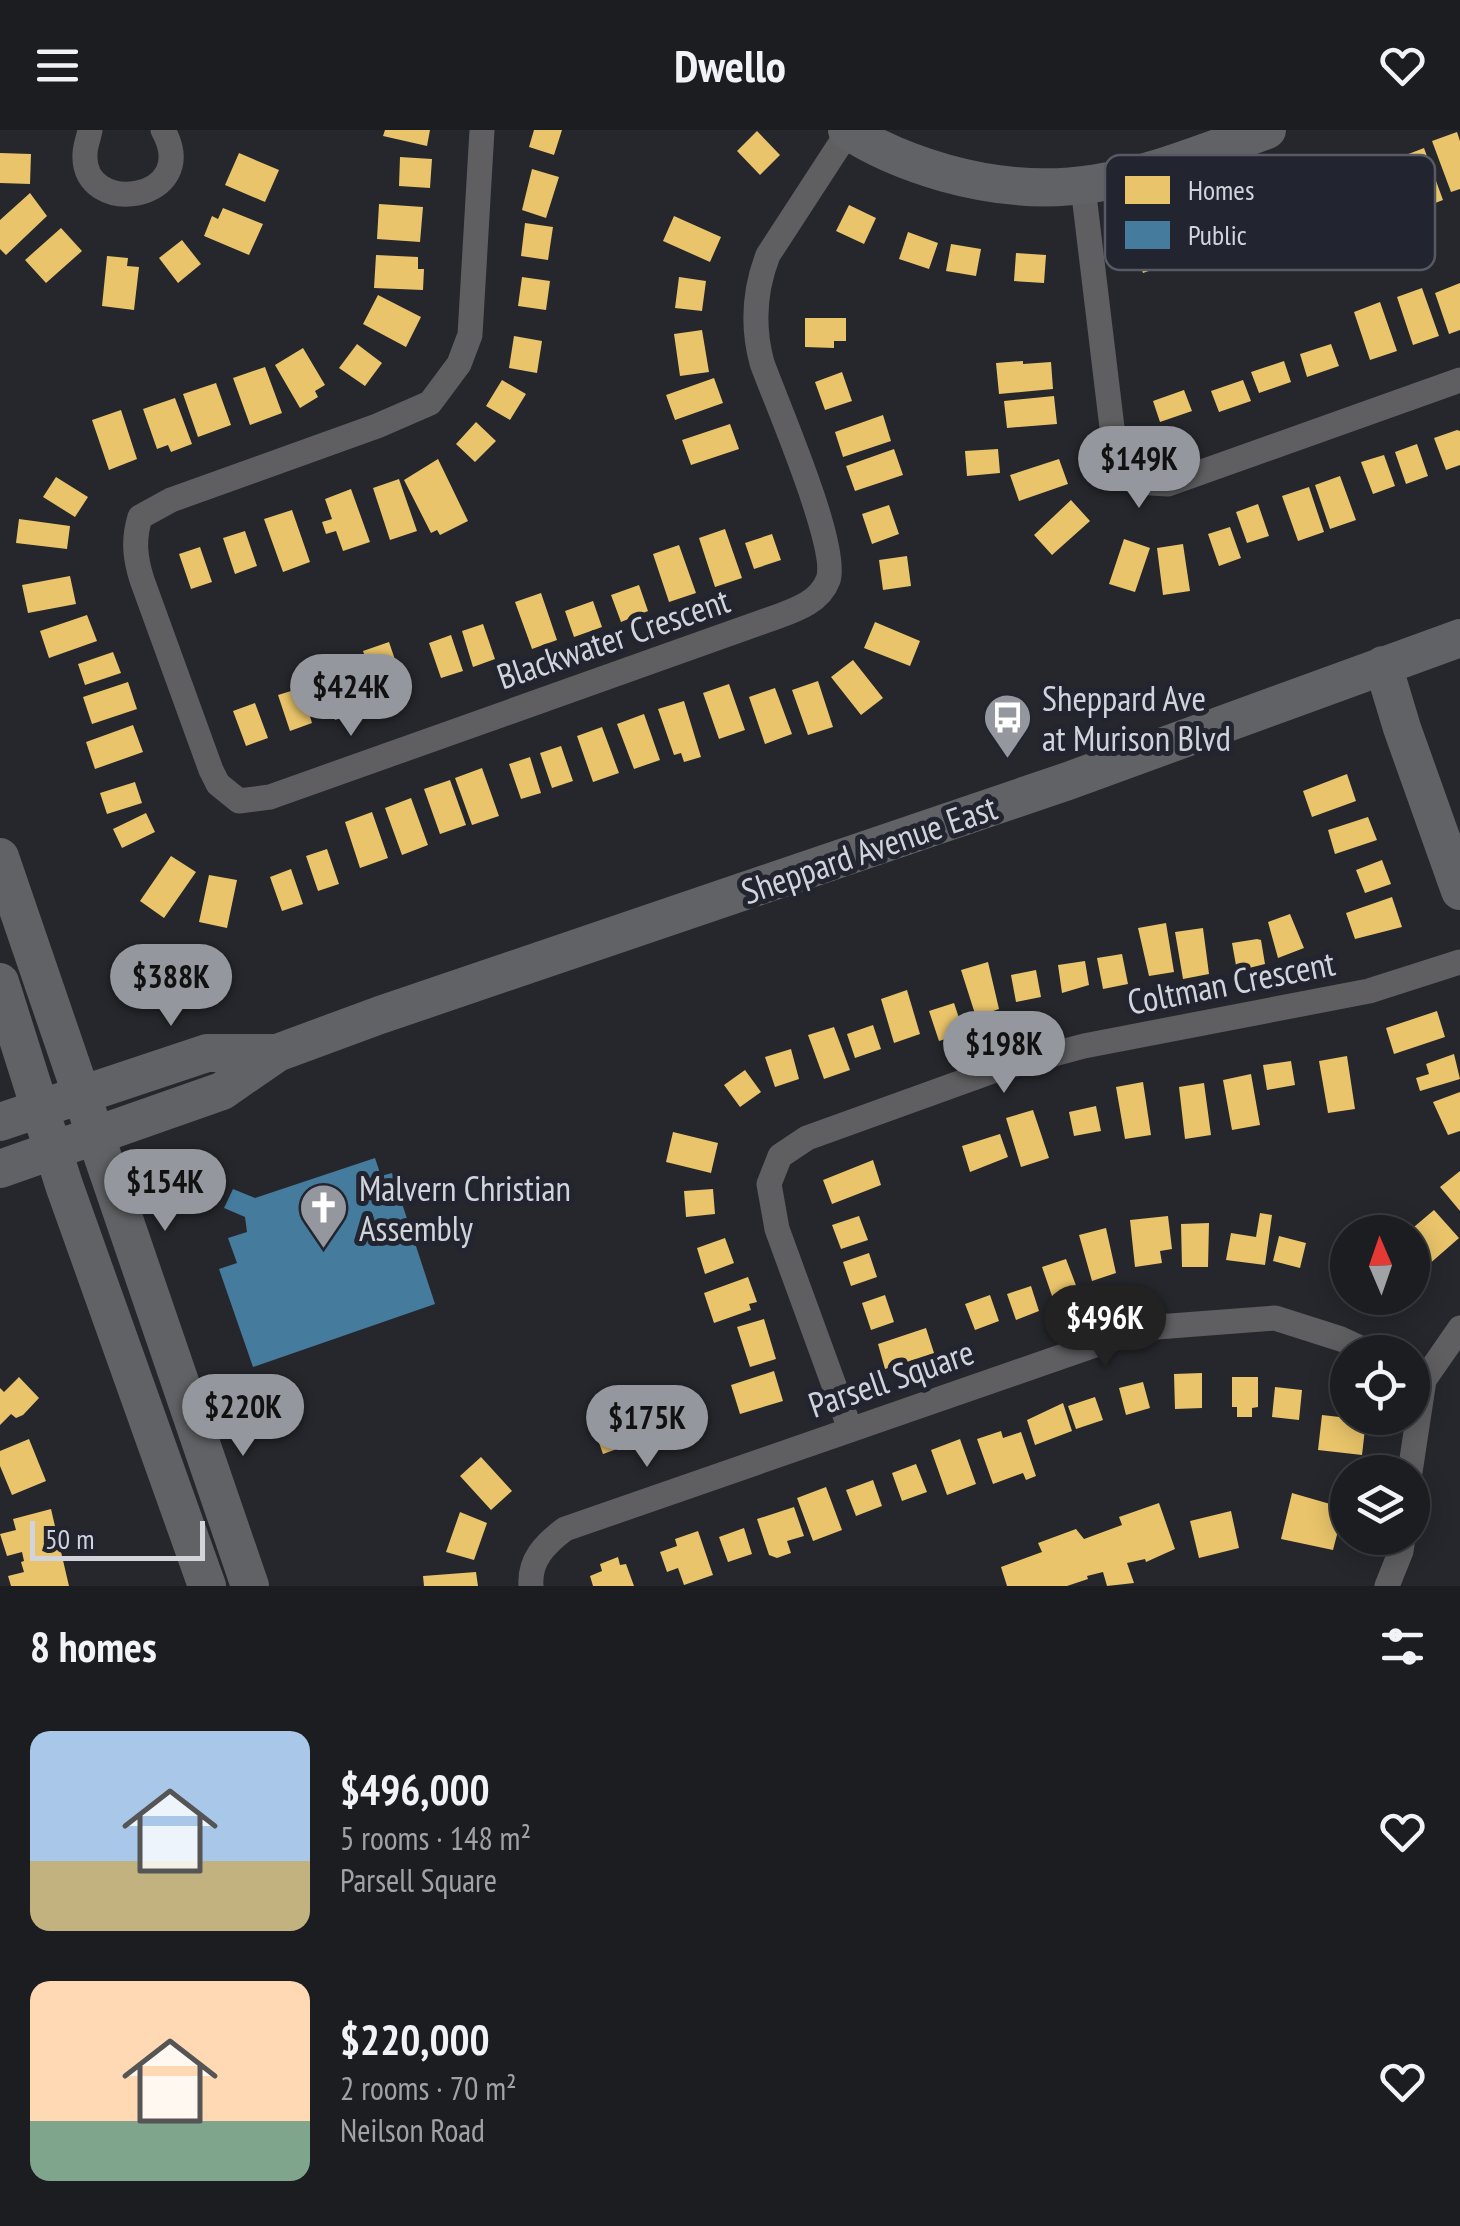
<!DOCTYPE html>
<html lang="en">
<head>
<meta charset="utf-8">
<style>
  body { margin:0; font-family:"PT Sans Narrow",sans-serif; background:#292a2e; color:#f1f3f6; height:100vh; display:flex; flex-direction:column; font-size:38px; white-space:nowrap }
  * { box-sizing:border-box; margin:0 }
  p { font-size:32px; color:#a0a2a5 }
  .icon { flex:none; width:55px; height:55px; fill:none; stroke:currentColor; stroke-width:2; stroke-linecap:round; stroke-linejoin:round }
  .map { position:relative; height:1456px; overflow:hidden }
  .drawer { display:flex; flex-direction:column; background:#1c1d21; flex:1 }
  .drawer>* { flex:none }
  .needle { width:65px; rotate:358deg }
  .tools { position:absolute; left:1330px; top:1085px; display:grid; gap:20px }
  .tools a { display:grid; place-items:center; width:100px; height:100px; border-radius:50%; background:#1c1d21; box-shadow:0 5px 25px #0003,0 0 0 2px #3a3b3f; font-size:50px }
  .scale { position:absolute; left:30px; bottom:25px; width:175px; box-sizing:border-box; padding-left:10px; border:5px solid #d1d4db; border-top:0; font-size:28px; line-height:35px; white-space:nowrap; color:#d1d4db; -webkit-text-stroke:8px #222530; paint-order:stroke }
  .price { position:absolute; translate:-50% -85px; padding:0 22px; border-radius:35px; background:#95979e; color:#111; font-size:32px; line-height:65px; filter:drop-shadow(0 2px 5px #0008) }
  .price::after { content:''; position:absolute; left:50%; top:60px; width:30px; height:22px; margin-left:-15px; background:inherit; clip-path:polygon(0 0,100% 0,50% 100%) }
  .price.current { background:#222; color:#fff }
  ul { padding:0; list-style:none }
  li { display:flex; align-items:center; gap:30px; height:250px; padding:0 30px }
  li span { display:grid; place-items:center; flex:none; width:280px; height:200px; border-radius:20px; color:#555 }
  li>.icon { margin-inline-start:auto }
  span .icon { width:120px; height:120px; fill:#fffc; stroke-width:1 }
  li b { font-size:42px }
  h2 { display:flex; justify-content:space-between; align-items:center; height:120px; padding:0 30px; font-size:42px }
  header { display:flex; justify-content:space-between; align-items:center; height:130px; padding:0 30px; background:#1c1d21; font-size:45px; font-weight:700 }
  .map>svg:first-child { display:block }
  .homes { fill:#e9c46a }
  .public { fill:#457b9d }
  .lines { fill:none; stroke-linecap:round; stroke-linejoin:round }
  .street { stroke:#5f5f62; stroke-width:25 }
  .secondary { stroke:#616265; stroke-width:38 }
  .labels { text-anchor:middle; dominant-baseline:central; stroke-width:10; stroke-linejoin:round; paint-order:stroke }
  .street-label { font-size:35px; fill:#d1d4db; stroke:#222530 }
  .poi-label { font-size:35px; fill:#d1d4db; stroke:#222530; text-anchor:start }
  .key { fill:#222530; stroke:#575a63; stroke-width:2.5 }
  .key-label { font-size:28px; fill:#d1d4db }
</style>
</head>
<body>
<header><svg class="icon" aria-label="menu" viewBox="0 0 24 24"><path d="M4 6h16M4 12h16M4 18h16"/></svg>Dwello<svg class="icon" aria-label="heart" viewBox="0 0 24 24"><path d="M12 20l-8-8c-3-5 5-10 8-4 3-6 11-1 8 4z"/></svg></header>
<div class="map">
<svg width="1460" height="1456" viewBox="0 0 1460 1456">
  <rect width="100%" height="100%" fill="#26272c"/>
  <path class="homes" d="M 385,0 L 430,0 L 427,16 L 383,6 Z
    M 534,0 L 562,0 L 554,25 L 529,17 Z
    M 757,1 L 780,25 L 760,45 L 737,21 Z
    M 1457,2 L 1460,11 L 1460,59 L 1451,62 L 1432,11 Z
    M 1424,18 L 1443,70 L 1417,80 L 1412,69 L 1398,74 L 1391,55 L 1406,50 L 1398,28 Z
    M 0,23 L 31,24 L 30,54 L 0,53 Z
    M 239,23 L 279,40 L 265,72 L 225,55 Z
    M 400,27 L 432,29 L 430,58 L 399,56 Z
    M 532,39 L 559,47 L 546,88 L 522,80 Z
    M 30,63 L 47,86 L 6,125 L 0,119 L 0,90 Z
    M 379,74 L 423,77 L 420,112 L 377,109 Z
    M 849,75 L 876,88 L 864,114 L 836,101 Z
    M 223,78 L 263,94 L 249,125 L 204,106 L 212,86 L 218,89 Z
    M 674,86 L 721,107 L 710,132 L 663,111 Z
    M 525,93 L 553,97 L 548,130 L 521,126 Z
    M 61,98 L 82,121 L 46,153 L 25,130 Z
    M 908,102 L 938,113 L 929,139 L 899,129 Z
    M 1166,108 L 1174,132 L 1143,143 L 1135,119 Z
    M 182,110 L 201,134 L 178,153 L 159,128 Z
    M 951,114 L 981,119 L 976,146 L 946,141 Z
    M 1016,123 L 1046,125 L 1044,153 L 1014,151 Z
    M 376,125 L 418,127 L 418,139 L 424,139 L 423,160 L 374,158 Z
    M 107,126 L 128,128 L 127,136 L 139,137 L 134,180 L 102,176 Z
    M 522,147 L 550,151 L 546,180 L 518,176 Z
    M 679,147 L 706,151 L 702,181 L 675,178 Z
    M 1460,153 L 1460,200 L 1449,204 L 1435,163 Z
    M 1422,158 L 1439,206 L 1413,215 L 1397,167 Z
    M 378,165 L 421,187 L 406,217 L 363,194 Z
    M 1380,172 L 1397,221 L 1370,230 L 1354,182 Z
    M 805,188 L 846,188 L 846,211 L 834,211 L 834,218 L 805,217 Z
    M 702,200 L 709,242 L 680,246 L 674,204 Z
    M 514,206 L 542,211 L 537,243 L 509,238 Z
    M 357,214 L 382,233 L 365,256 L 339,238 Z
    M 1331,214 L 1339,236 L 1307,247 L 1300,224 Z
    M 303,218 L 325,255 L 315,261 L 318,267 L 300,278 L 275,235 Z
    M 1023,231 L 1023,234 L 1051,232 L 1053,259 L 999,264 L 996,233 Z
    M 1284,231 L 1291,252 L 1259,263 L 1251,242 Z
    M 265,237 L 282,283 L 250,295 L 233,248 Z
    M 842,242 L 852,271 L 825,280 L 815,252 Z
    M 714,248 L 723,273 L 675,290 L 666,265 Z
    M 502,250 L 526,264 L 510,290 L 486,276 Z
    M 1243,250 L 1251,271 L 1219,282 L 1211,261 Z
    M 216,253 L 231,295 L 198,307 L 183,264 Z
    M 1184,260 L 1192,281 L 1160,292 L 1153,271 Z
    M 1054,266 L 1057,294 L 1007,298 L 1004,271 Z
    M 175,268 L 192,314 L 171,322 L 168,315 L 157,319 L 143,279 Z
    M 121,280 L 137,329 L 109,340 L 92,290 Z
    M 883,285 L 891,311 L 843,327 L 835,302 Z
    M 476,292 L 496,311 L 475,332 L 456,314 Z
    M 730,294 L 739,319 L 691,335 L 682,310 Z
    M 1457,300 L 1460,301 L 1460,335 L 1446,340 L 1434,308 Z
    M 1417,314 L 1428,346 L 1406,354 L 1395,322 Z
    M 894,319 L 903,345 L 855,361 L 846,336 Z
    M 998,319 L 1000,343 L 967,346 L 965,321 Z
    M 1384,325 L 1395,356 L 1373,364 L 1361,332 Z
    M 438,329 L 468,391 L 440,405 L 437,400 L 431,403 L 404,350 Z
    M 1059,329 L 1068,354 L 1019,371 L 1010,345 Z
    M 1340,346 L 1356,390 L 1330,399 L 1315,355 Z
    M 56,347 L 88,367 L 75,387 L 43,367 Z
    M 399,349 L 417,401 L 390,410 L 373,358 Z
    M 1309,357 L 1324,402 L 1298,411 L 1282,366 Z
    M 351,359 L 370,412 L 343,421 L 336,401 L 326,404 L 322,392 L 332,389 L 325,369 Z
    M 1071,370 L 1090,391 L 1052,425 L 1034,405 Z
    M 1258,374 L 1269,406 L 1247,413 L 1236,382 Z
    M 889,375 L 899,404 L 872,414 L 862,384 Z
    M 292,380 L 310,432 L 283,442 L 264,389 Z
    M 19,389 L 70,396 L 67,419 L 16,413 Z
    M 1230,397 L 1241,428 L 1219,436 L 1208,404 Z
    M 725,399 L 742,448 L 715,457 L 699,408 Z
    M 245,401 L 257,436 L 235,444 L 223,408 Z
    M 772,404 L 781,430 L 754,439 L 745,413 Z
    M 1124,409 L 1150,418 L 1135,462 L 1109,454 Z
    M 1183,414 L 1190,461 L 1163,465 L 1157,418 Z
    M 679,415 L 696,463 L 669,472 L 653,424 Z
    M 200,417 L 212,452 L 191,459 L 179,424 Z
    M 907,426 L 911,456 L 883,460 L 879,430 Z
    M 70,446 L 76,474 L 28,483 L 22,455 Z
    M 639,455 L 648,481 L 621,492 L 611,465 Z
    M 541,463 L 557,510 L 532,519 L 515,472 Z
    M 593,471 L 602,497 L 574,507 L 565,481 Z
    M 87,485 L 97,511 L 49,528 L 40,501 Z
    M 875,492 L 920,511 L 910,536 L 864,518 Z
    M 483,494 L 495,529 L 473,537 L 462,501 Z
    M 451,505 L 463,541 L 441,548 L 429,513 Z
    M 389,512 L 407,565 L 381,574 L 363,521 Z
    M 113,522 L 121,543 L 85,555 L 78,534 Z
    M 343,528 L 362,581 L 335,590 L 317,538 Z
    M 853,530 L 883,568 L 861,585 L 831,547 Z
    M 818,551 L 833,597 L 808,605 L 792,560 Z
    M 128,552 L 137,579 L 92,594 L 83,567 Z
    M 317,553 L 326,577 L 309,583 L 312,593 L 290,601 L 278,565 Z
    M 729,554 L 745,600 L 719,609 L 703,563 Z
    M 775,558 L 792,604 L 765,614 L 749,567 Z
    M 684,571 L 701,627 L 684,632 L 681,623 L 674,625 L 658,579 Z
    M 255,573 L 268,608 L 246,616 L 233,581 Z
    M 644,584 L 660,630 L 634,639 L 617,594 Z
    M 133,595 L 143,622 L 95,639 L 86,612 Z
    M 602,597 L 619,643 L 593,652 L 577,606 Z
    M 561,616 L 573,651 L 552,658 L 540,623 Z
    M 530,627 L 541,663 L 521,669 L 509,634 Z
    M 482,638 L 499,686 L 472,695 L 455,648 Z
    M 1347,644 L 1356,671 L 1312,687 L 1303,661 Z
    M 450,650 L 466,695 L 440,704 L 424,659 Z
    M 135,652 L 142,673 L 107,684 L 100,663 Z
    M 411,668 L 428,715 L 402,725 L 385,678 Z
    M 372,682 L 388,728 L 360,738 L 345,692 Z
    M 146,683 L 155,702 L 122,718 L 113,699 Z
    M 1368,687 L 1377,710 L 1335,724 L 1328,700 Z
    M 327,719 L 339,754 L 318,761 L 306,726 Z
    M 171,726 L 196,742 L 164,788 L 140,771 Z
    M 1382,730 L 1391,754 L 1365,763 L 1356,740 Z
    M 291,739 L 303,774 L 282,781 L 270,747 Z
    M 209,745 L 237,750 L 227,798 L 199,792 Z
    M 1392,767 L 1402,797 L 1355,809 L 1346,783 Z
    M 1290,784 L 1304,818 L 1278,828 L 1268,792 Z
    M 1166,793 L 1174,842 L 1149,846 L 1138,798 Z
    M 1203,798 L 1209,844 L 1183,849 L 1175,802 Z
    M 1257,809 L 1261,810 L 1265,834 L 1237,841 L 1232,813 Z
    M 1122,824 L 1128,854 L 1103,859 L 1097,828 Z
    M 1085,831 L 1089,855 L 1062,863 L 1058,835 Z
    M 988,832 L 999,879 L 976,887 L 961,840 Z
    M 1036,840 L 1041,867 L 1016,872 L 1011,845 Z
    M 907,860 L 920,904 L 894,913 L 881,869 Z
    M 954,873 L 964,903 L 939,911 L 929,881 Z
    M 1437,881 L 1445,907 L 1394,924 L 1386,898 Z
    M 873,895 L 881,919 L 855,928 L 847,904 Z
    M 834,897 L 850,940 L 824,949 L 808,905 Z
    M 791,919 L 799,949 L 775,957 L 765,927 Z
    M 1454,924 L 1460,949 L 1420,961 L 1416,948 L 1429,944 L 1426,934 Z
    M 1347,926 L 1355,979 L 1328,983 L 1319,931 Z
    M 1291,931 L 1295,955 L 1267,960 L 1263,935 Z
    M 745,940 L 761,962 L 740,977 L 724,955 Z
    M 1251,944 L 1260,995 L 1232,1000 L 1223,950 Z
    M 1143,952 L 1151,1005 L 1125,1009 L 1116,957 Z
    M 1204,953 L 1211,1005 L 1185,1009 L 1179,957 Z
    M 1460,962 L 1460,1001 L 1448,1005 L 1433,972 Z
    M 1096,976 L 1101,1001 L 1074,1006 L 1069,982 Z
    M 1033,980 L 1049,1028 L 1021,1037 L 1006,988 Z
    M 673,1002 L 718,1013 L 711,1043 L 666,1032 Z
    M 1000,1004 L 1008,1027 L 970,1042 L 962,1016 Z
    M 873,1030 L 881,1055 L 832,1074 L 823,1050 Z
    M 1460,1041 L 1460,1081 L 1440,1057 Z
    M 713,1059 L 715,1084 L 686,1087 L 684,1061 Z
    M 1434,1080 L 1459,1108 L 1427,1136 L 1412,1119 L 1412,1102 L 1408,1102 Z
    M 1260,1083 L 1272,1085 L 1265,1135 L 1226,1130 L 1231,1103 L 1256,1107 Z
    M 859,1086 L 868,1110 L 841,1119 L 832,1095 Z
    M 1168,1086 L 1172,1119 L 1160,1121 L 1162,1133 L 1135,1137 L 1130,1090 Z
    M 1209,1093 L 1208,1137 L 1182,1137 L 1181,1094 Z
    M 1106,1098 L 1116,1143 L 1092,1151 L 1079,1105 Z
    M 1279,1106 L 1306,1113 L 1300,1138 L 1273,1131 Z
    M 725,1108 L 734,1133 L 705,1144 L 697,1118 Z
    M 869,1123 L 877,1147 L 851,1156 L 843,1132 Z
    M 1066,1129 L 1077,1158 L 1052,1166 L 1042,1137 Z
    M 748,1147 L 757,1172 L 749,1174 L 751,1180 L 714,1193 L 704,1163 Z
    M 1031,1156 L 1039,1181 L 1016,1190 L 1007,1164 Z
    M 885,1165 L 894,1192 L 871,1200 L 862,1173 Z
    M 990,1165 L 999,1191 L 975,1200 L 965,1174 Z
    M 764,1189 L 776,1229 L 750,1237 L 737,1197 Z
    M 926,1198 L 934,1223 L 885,1239 L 878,1214 Z
    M 774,1241 L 783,1271 L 740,1284 L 731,1255 Z
    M 1202,1243 L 1202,1278 L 1175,1279 L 1174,1244 Z
    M 19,1247 L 39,1268 L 23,1285 L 16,1288 L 11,1284 L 0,1295 L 0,1258 L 4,1262 Z
    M 1232,1247 L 1258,1247 L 1258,1277 L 1252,1278 L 1252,1287 L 1237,1287 L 1237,1277 L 1232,1277 Z
    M 1143,1252 L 1150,1278 L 1126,1285 L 1119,1258 Z
    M 1275,1257 L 1302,1260 L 1299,1290 L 1272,1287 Z
    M 1095,1267 L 1103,1290 L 1076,1299 L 1068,1276 Z
    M 1063,1273 L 1072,1301 L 1035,1315 L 1027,1290 Z
    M 679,1278 L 687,1304 L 660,1313 L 651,1288 Z
    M 1322,1285 L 1366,1290 L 1362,1325 L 1318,1320 Z
    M 633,1286 L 642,1310 L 603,1324 L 593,1296 Z
    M 1001,1301 L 1003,1308 L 1021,1302 L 1036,1346 L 1026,1350 L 1023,1343 L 993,1354 L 977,1309 Z
    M 29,1309 L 46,1351 L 12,1365 L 0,1336 L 0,1321 Z
    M 960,1309 L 976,1354 L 947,1365 L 931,1320 Z
    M 481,1327 L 512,1361 L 491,1380 L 460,1346 Z
    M 916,1334 L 927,1362 L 902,1371 L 892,1343 Z
    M 873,1350 L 882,1376 L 856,1386 L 846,1360 Z
    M 826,1357 L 842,1400 L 813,1411 L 797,1368 Z
    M 1292,1363 L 1344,1378 L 1333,1420 L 1281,1409 Z
    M 1159,1373 L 1175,1419 L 1146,1432 L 1145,1429 L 1127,1433 L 1134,1453 L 1107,1456 L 1103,1442 L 1087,1446 L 1088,1449 L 1067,1456 L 1007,1456 L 1001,1437 L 1042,1422 L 1038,1413 L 1076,1399 L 1084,1409 L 1122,1395 L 1119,1387 Z
    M 794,1377 L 804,1406 L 787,1411 L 791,1423 L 777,1428 L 769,1425 L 757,1389 Z
    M 51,1379 L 69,1456 L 11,1456 L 8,1446 L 24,1442 L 21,1432 L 24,1431 L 22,1422 L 7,1426 L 0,1404 L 16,1400 L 13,1389 Z
    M 1231,1381 L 1239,1418 L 1199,1428 L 1190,1391 Z
    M 460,1382 L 487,1393 L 474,1430 L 446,1422 Z
    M 744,1398 L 752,1424 L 728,1432 L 719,1407 Z
    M 698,1401 L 713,1445 L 684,1455 L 678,1438 L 667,1442 L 660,1422 L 677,1416 L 675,1409 Z
    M 618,1427 L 620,1435 L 626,1434 L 634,1456 L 593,1456 L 590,1446 L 602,1441 L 600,1434 Z
    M 476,1442 L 478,1456 L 424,1456 L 423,1446 Z"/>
  <path class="public" d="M 375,1028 L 381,1046 L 392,1043 L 435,1174 L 253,1237 L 219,1139 L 237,1133 L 228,1108 L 247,1102 L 245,1087 L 224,1078 L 233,1059 L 255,1068 Z"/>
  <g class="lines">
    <path class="street" d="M 90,0 C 89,7 85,16 85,24 C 81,88 203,72 163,0
      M 482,0 L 470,205 L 459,234 L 430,273 L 377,296 L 171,370 L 140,387 C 133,410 135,428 142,450 L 211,640 L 218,654 L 239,671 L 270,667 L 779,486 C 798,479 820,471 828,450 C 840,418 776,272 762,233 C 752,196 754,161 768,125 L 848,2
      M 1083,57 L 1114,314 L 1117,335 L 1135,352 L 1168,354 L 1460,250
      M 850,1299 L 777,1099 L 769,1054 L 780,1026 L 807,1008 L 1001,938 L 1084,916 L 1369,861 L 1460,832
      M 1410,1342 L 1424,1250 L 1460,1198
      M 531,1456 C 529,1430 545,1414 565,1399 L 1144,1198 L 1275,1188 L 1341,1209 L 1369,1222
      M 1387,1456 L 1401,1421 L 1403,1408"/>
    <path class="secondary" d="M 847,0 C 877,20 910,33 945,43 C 1073,79 1149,42 1267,0
      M 1383,535 L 1402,598 L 1460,761
      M 0,727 L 250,1456
      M 0,852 L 64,1055 L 207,1456
      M 0,992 L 207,923 L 277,923
      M 0,1039 L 222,961 L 277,923 L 380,885 L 1068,651 L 1460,508"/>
  </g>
  <defs>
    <symbol id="bus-pin" viewBox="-11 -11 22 30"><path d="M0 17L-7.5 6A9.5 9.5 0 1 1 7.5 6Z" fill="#95979e" stroke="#222530"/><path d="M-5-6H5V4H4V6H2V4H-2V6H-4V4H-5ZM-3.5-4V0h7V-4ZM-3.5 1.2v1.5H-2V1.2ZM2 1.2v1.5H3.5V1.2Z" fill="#fff"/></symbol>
    <symbol id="church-pin" viewBox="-11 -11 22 30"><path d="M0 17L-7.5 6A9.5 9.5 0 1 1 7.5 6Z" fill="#95979e" stroke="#222530"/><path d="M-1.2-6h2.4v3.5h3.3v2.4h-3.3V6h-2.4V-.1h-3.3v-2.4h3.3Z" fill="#fff"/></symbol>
  </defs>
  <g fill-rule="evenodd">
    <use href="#bus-pin" x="980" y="560" width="55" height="75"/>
    <use href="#church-pin" x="296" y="1050" width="55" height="75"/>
  </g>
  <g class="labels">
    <g class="street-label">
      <text transform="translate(613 508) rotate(-19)">Blackwater Crescent</text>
      <text transform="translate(869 719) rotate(-19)">Sheppard Avenue East</text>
      <text transform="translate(1231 852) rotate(-11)">Coltman Crescent</text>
      <text transform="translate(891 1248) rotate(-19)">Parsell Square</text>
    </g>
    <g class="poi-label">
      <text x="1042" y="568">Sheppard Ave<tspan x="1042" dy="40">at Murison Blvd</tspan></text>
      <text x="359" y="1058">Malvern Christian<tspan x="359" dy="40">Assembly</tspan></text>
    </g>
  </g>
  <rect x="1105" y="25" width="330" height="115" rx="15" class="key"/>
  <rect x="1125" y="46" width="45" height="28" fill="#e9c46a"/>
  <rect x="1125" y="91" width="45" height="28" fill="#457b9d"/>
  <g class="key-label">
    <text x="1188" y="70">Homes</text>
    <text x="1188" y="115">Public</text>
  </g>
</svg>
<div class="tools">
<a><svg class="needle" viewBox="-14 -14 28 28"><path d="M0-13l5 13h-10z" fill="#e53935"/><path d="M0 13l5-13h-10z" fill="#a0a2a5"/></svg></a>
<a><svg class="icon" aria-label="locate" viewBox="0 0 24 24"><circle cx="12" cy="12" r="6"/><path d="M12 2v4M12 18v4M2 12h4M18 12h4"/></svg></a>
<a><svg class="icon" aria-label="layers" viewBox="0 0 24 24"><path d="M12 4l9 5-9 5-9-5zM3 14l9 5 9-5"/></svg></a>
</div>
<div class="scale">50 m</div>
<b class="price" style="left:1139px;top:381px">$149K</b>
<b class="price" style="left:351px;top:609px">$424K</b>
<b class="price" style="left:171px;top:899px">$388K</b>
<b class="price" style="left:1004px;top:966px">$198K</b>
<b class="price" style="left:165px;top:1104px">$154K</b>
<b class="price current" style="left:1105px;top:1240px">$496K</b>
<b class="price" style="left:243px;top:1329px">$220K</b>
<b class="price" style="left:647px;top:1340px">$175K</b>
</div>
<section class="drawer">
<h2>8 homes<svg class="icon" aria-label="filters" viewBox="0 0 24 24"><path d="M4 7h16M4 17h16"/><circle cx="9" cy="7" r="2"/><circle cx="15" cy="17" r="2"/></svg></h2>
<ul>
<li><span style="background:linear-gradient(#a9c7e8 65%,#c2b280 0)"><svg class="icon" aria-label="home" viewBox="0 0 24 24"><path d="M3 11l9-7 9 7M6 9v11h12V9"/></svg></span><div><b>$496,000</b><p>5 rooms · 148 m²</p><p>Parsell Square</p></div><svg class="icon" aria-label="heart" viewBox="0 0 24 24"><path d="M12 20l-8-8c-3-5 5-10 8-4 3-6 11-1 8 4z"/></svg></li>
<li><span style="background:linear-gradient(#ffd9b3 70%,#7fa58c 0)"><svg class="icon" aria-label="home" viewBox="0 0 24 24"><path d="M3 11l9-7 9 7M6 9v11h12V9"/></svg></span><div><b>$220,000</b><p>2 rooms · 70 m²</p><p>Neilson Road</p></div><svg class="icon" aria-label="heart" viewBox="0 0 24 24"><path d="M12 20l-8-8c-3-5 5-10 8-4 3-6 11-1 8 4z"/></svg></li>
</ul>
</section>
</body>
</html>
